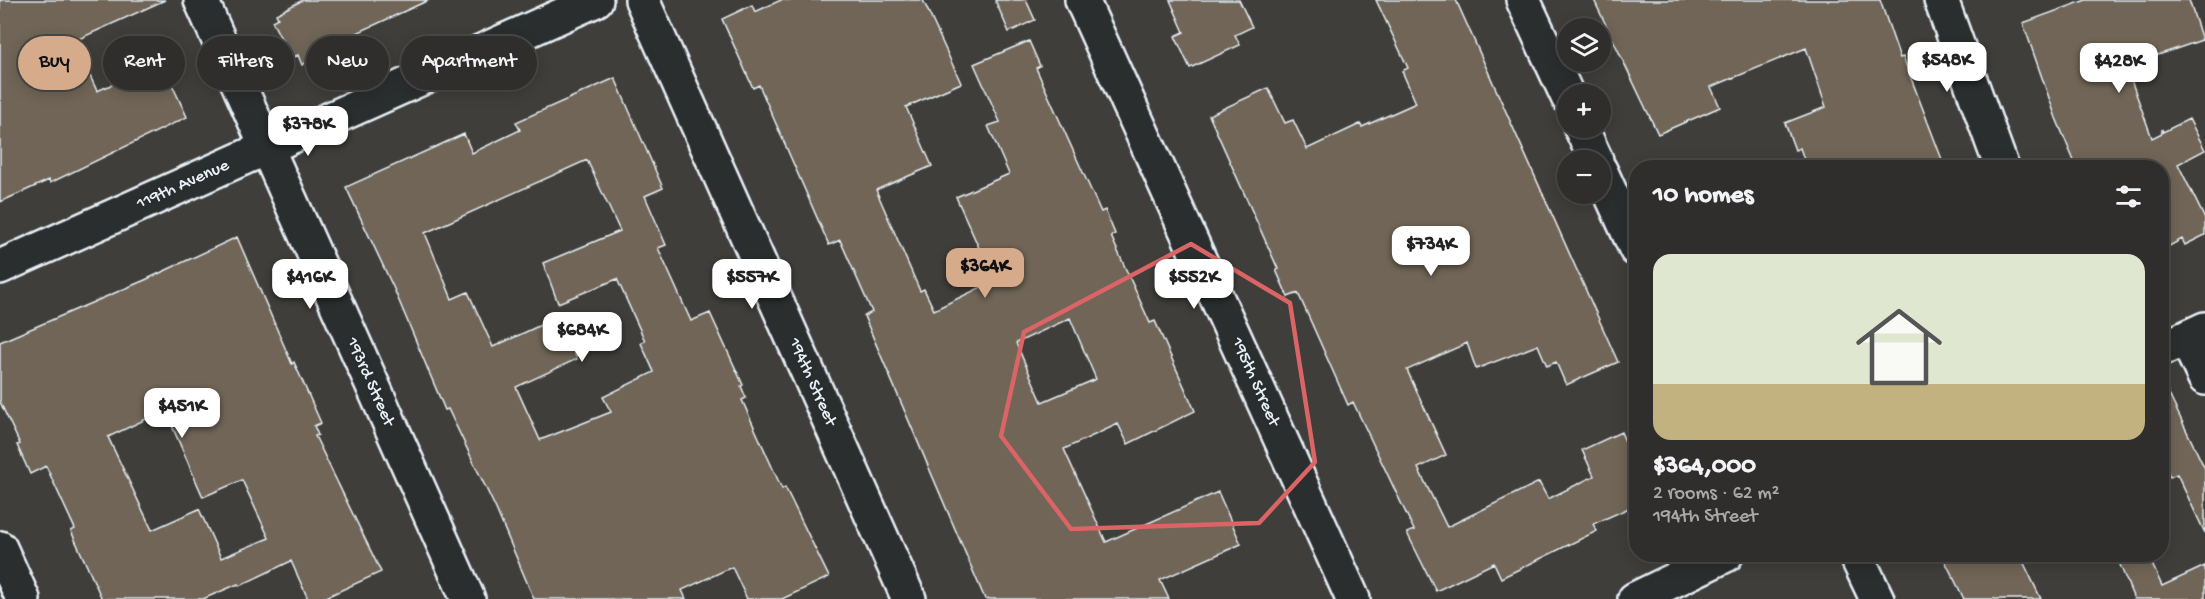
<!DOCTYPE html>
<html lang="en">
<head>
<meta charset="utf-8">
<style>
  body { margin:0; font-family:"Gochi Hand",sans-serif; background:#373634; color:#f1f3f6; height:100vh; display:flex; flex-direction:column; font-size:22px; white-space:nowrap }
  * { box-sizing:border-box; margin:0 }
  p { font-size:20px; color:#a7a8a9 }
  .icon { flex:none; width:33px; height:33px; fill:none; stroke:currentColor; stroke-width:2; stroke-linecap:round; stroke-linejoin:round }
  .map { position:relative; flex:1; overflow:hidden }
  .details { position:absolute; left:1629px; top:160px; width:540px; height:402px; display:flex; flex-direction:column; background:#2f2e2c; border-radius:24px; box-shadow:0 3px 15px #0003,0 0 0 2px #4a4a48 }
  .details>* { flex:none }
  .banner { position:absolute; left:18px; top:36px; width:570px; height:54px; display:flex; gap:12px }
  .fabs { position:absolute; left:1557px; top:18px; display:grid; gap:12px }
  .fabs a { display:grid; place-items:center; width:54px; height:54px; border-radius:50%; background:#2f2e2c; box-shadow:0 3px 15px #0003,0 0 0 2px #4a4a48; font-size:30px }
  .price { position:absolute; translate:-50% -51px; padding:0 14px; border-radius:12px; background:#fff; color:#222; font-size:20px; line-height:39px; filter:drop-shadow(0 2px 3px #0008) }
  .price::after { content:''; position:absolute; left:50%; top:36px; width:18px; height:14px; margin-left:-9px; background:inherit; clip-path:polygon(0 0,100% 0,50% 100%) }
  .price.on { background:#d6ab8b; color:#111 }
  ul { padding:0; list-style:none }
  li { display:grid; align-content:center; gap:12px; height:318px; padding:0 24px }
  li+li { border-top:2px solid #4a4a48 }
  li span { display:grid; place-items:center; height:186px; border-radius:18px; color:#555 }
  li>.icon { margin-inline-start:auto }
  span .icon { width:108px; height:108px; fill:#fffc; stroke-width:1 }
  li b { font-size:26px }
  h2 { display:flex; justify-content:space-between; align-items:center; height:72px; padding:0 24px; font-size:26px }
  .tag { padding:0 21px; border-radius:27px; background:#2f2e2c; box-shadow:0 3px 15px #0003,0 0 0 2px #4a4a48; font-size:21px; line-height:54px }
  .tag.on { background:#d6ab8b; color:#111 }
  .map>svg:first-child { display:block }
  .building { fill:#706556; stroke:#e8f1f8; stroke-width:1.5; fill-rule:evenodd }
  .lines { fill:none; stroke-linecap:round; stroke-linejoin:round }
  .minor-casing { stroke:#e8f1f8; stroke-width:38 }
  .minor { stroke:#2a2d2e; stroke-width:33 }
  .marked { fill:none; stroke:#db6466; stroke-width:4.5; stroke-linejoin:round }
  .labels { text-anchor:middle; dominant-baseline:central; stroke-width:5; stroke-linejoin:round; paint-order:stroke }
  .street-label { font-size:18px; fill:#e8f1f8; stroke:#2a2d2e }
</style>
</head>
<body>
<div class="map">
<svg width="2205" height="599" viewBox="0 0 2205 599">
  <rect width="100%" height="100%" fill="#3f3e3a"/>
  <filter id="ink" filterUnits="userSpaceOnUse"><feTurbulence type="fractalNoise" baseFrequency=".0167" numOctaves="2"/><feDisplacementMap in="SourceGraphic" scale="12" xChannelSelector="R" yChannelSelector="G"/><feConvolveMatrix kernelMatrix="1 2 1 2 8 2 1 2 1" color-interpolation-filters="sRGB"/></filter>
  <g filter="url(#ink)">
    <path class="building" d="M 0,0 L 165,0 L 74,41 L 97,91 L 162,63 L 187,117 L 50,183 L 49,180 L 0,202 Z
      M 303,0 L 429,0 L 324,48 L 326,52 L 302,65 L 298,55 L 291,58 L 272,21 L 278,18 L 276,14 Z
      M 781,0 L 923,0 L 961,83 L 906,107 L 932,166 L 876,190 L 920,291 L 924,289 L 934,310 L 994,281 L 956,197 L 1009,174 L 988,126 L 1000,122 L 974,64 L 1029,41 L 1040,66 L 1036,68 L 1076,157 L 1101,212 L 1105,210 L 1115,234 L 1111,236 L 1150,323 L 1155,321 L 1195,411 L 1128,444 L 1118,424 L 1064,449 L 1106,542 L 1218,492 L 1241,544 L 1160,580 L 1169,599 L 985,599 L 864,316 L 872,312 L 840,240 L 829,245 L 759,85 L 753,88 L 722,19 L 752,5 L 755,12 ZM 1070,318 L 1096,379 L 1042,402 L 1016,343 Z
      M 995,0 L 1026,0 L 1035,20 L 1009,32 Z
      M 1170,0 L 1239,0 L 1252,27 L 1235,35 L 1240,45 L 1190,68 L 1175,36 L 1184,32 Z
      M 1376,0 L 1456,0 L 1618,362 L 1566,385 L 1556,362 L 1547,366 L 1538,345 L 1476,369 L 1467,343 L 1407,370 L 1446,455 L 1418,468 L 1447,527 L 1539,482 L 1548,499 L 1594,476 L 1582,450 L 1621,432 L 1636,467 L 1636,505 L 1593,524 L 1597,531 L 1501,578 L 1494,563 L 1436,591 L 1407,533 L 1414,530 L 1353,402 L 1348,405 L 1298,293 L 1288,297 L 1276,270 L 1278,269 L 1209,115 L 1268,88 L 1285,123 L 1293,120 L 1307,149 L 1360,124 L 1362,127 L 1416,103 L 1402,71 L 1408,68 Z
      M 1594,0 L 1880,0 L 1900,58 L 1903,57 L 1943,162 L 1927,168 L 1807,168 L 1800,148 L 1795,150 L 1785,123 L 1826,107 L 1806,48 L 1711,87 L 1720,107 L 1658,134 Z
      M 2086,0 L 2189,0 L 2202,40 L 2126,66 L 2152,138 L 2162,133 L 2162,129 L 2163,132 L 2189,119 L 2205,150 L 2178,164 L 2205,219 L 2205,235 L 2185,245 L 2182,239 L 2162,250 L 2162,168 L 2077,168 L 2056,118 L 2023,23 Z
      M 615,78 L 663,188 L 645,196 L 666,245 L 658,248 L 691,321 L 710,313 L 743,385 L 741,386 L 746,398 L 742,400 L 782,489 L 785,487 L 829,577 L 782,599 L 747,599 L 732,567 L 682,590 L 686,599 L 534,599 L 496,509 L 448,409 L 445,410 L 394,289 L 346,187 L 464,134 L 472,153 L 520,130 L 516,122 ZM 587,160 L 620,231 L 543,263 L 558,303 L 617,279 L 645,341 L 641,343 L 654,372 L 603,397 L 611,412 L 540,440 L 516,387 L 577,359 L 558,317 L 493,347 L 468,292 L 452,299 L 425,233 Z
      M 237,237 L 292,364 L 294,362 L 321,423 L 314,426 L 318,435 L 315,436 L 381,572 L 322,599 L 308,599 L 291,561 L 239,586 L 238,584 L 203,599 L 102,599 L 71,531 L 75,529 L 46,466 L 30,474 L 17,445 L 20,444 L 0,402 L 0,342 L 145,280 ZM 165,410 L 203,497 L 242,480 L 269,538 L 221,558 L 199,509 L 152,530 L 108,437 Z
      M 2162,380 L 2205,469 L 2205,533 L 2177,474 L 2170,477 L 2162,459 Z
      M 1942,555 L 2020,555 L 2041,599 L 1964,599 Z
      M 2116,555 L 2148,555 L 2162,586 L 2205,566 L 2205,599 L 2134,599 Z"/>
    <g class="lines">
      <defs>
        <path id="minor" d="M 201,0 L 468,599
          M 642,0 L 909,599
          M 1082,0 L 1353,599
          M 1523,0 L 1568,97
          M 1941,0 L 2002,168
          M 1581,128 L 1596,160
          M 1600,170 L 1636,249
          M 0,267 L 596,0
          M 2186,338 L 2205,378
          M 2162,349 L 2205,329
          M 0,548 L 23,599
          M 1856,555 L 1877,599
          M 1635,599 L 1726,555"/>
      </defs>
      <use href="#minor" class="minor-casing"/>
      <use href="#minor" class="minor"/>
    </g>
  </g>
  <path class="marked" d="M 1191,244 L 1290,303 L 1315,462 L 1259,523 L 1071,529 L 1001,436 L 1024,332 Z"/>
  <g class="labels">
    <g class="street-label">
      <text transform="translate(183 185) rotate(-24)">119th Avenue</text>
      <text transform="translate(370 382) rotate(66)">193rd Street</text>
      <text transform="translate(812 382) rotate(66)">194th Street</text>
      <text transform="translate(1255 382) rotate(66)">195th Street</text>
    </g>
  </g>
</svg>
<div class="fabs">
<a><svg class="icon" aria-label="layers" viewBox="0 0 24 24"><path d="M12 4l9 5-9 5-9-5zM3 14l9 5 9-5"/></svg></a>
<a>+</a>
<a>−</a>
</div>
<b class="price" style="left:1947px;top:93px">$548K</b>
<b class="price" style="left:2119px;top:94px">$428K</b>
<b class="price" style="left:308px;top:157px">$378K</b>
<b class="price" style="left:1431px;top:277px">$734K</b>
<b class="price on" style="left:985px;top:299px">$364K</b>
<b class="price" style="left:310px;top:310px">$416K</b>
<b class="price" style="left:752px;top:310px">$557K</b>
<b class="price" style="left:1194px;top:310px">$552K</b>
<b class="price" style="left:582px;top:363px">$684K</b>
<b class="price" style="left:182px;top:439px">$451K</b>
<div class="banner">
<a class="tag on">Buy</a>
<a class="tag">Rent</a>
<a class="tag">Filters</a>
<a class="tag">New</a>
<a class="tag">Apartment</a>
</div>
<section class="details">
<h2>10 homes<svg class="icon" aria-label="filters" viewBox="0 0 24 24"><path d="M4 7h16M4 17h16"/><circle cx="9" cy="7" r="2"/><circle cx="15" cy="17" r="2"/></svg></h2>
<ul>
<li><span style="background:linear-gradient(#dfe7d0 70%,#c2b280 0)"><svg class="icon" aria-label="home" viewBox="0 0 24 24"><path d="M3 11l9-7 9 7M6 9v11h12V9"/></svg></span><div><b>$364,000</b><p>2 rooms · 62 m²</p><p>194th Street</p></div></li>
</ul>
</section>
</div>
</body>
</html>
